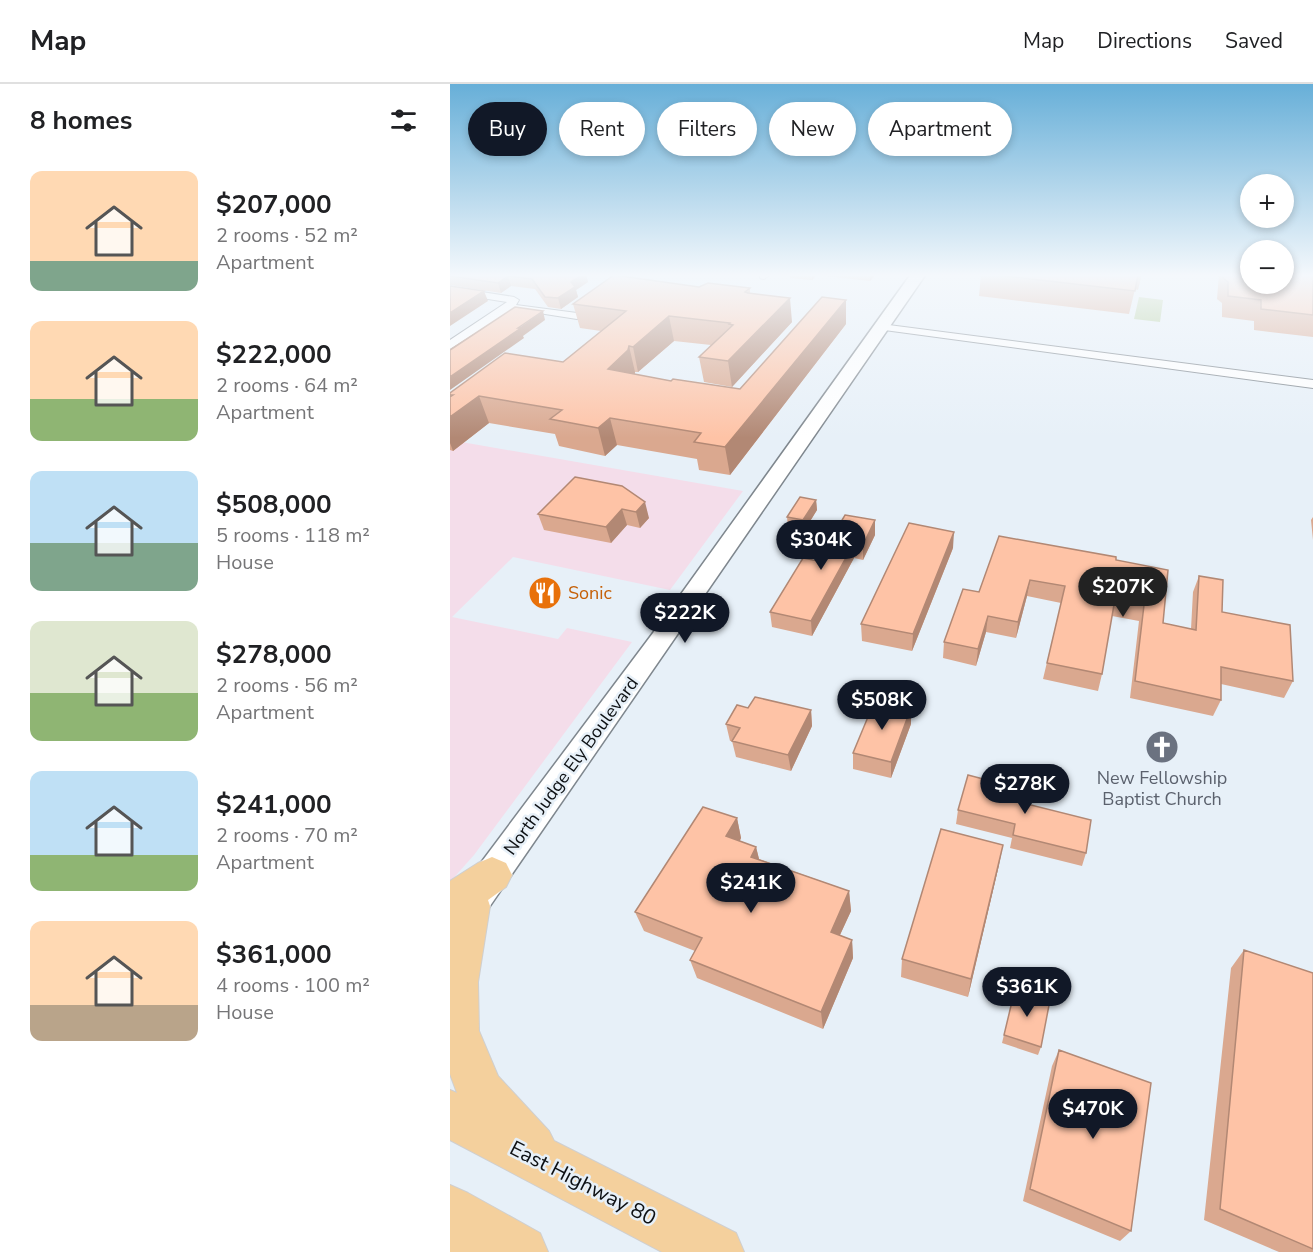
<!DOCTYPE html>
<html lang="en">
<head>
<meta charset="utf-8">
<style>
  body { margin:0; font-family:"Nunito Sans",sans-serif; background:#f6f6f6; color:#202124; height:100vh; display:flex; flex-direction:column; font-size:22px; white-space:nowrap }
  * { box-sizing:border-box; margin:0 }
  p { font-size:20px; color:#757577 }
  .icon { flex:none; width:33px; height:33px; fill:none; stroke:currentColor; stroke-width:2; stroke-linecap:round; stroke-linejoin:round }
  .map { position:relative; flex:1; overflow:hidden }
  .details { display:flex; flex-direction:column; background:#fff; width:450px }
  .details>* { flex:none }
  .top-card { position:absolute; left:18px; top:18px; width:570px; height:54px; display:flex; gap:12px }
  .fabs { position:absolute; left:790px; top:90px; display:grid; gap:12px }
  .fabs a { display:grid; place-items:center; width:54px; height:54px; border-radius:50%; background:#fff; box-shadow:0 3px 9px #0003; font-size:30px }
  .price { position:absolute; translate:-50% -51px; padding:0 14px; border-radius:21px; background:#111827; color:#fff; font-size:20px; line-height:39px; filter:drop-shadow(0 2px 3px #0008) }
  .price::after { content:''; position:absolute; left:50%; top:36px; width:18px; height:14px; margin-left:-9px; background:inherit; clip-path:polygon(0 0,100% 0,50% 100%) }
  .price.selected { background:#222; color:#fff }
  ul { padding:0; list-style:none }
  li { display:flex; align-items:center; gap:18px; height:150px; padding:0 30px }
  li span { display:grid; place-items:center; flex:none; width:168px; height:120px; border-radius:12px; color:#555 }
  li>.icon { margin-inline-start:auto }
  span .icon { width:72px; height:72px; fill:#fffc; stroke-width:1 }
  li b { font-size:26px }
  h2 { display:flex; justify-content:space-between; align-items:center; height:72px; padding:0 30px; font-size:26px }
  .tag { padding:0 21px; border-radius:27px; background:#fff; box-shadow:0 3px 9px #0003; font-size:21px; line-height:54px }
  .tag.selected { background:#111827; color:#fff }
  header { display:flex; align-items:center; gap:36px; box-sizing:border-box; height:84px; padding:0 30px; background:#fff; border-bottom:2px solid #e0e0e0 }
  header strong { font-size:28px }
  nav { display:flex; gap:33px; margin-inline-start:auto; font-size:21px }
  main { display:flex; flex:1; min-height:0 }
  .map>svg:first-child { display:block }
  .industrial { fill:#f4ddea }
  .green { fill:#aeca93 }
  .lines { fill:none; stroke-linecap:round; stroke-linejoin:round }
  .street-casing { stroke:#7f878e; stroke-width:2 }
  .secondary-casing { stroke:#7f878e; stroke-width:3 }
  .primary-casing { stroke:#cfcfd0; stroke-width:2 }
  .street { fill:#fff; fill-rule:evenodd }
  .secondary { fill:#fff; fill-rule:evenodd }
  .primary { fill:#f4d09d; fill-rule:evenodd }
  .wall { fill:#daa88f }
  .shaded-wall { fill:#b28874 }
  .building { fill:#fec3a6; stroke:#b28874; stroke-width:1.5 }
  .labels { text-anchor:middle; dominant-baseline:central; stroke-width:5; stroke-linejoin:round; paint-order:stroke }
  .food-label { font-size:18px; fill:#c56008; stroke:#e7f0f8; text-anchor:start }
  .street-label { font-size:18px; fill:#0d1013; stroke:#e7f0f8 }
  .worship-label { font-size:18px; fill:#5b616d; stroke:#e7f0f8 }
  .near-street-label { font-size:21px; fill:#0d1013; stroke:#e7f0f8 }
</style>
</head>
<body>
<header>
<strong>Map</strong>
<nav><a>Map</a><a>Directions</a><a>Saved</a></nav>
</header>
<main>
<section class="details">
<h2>8 homes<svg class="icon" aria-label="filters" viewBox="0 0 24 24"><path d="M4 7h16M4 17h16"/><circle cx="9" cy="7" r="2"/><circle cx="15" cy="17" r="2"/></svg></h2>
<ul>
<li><span style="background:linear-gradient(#ffd9b3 75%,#7fa58c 0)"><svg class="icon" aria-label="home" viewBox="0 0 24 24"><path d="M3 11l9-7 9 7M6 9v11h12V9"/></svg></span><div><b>$207,000</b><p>2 rooms · 52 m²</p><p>Apartment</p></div></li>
<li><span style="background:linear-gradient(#ffd9b3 65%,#8fb573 0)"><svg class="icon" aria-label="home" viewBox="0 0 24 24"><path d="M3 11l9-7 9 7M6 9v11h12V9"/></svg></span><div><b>$222,000</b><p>2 rooms · 64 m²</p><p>Apartment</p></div></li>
<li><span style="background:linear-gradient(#bfe0f5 60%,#7fa58c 0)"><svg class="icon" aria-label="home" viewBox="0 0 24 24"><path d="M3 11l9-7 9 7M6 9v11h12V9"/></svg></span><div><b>$508,000</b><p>5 rooms · 118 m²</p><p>House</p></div></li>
<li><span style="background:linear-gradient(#dfe7d0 60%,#8fb573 0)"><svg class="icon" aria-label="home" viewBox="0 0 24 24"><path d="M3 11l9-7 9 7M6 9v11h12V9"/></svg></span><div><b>$278,000</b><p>2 rooms · 56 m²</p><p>Apartment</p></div></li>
<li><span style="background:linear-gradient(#bfe0f5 70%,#8fb573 0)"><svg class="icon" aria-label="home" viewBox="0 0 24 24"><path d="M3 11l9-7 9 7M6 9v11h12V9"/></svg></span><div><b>$241,000</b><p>2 rooms · 70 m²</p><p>Apartment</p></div></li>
<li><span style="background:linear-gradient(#ffd9b3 70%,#b9a48a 0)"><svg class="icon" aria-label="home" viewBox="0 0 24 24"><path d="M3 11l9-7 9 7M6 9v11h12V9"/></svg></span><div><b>$361,000</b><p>4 rooms · 100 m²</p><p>House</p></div></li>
</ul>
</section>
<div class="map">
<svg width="863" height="1168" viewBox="0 0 863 1168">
  <rect width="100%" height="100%" fill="#e7f0f8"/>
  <path class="industrial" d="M 0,356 L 293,407 L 220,506 L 63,473 L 2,533 L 108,555 L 117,544 L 182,558 L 24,771 L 0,798 Z"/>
  <path class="green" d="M 689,213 L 713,216 L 710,238 L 684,235 Z"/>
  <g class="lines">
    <defs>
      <path id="street" d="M 310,190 L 320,190 L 314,195 L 310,194 Z
        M 0,203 L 64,213 L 69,216 L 66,221 L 127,229 L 133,232 L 127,235 L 63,225 L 0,265 L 0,256 L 57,218 L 0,209 Z
        M 431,240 L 863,296 L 863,304 L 427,245 L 427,241 Z"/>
      <path id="secondary" d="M 461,190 L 476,190 L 13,861 L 0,866 L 0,820 L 206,545 Z"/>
      <path id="primary" d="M 42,773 L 56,779 L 62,791 L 56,803 L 38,816 L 40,822 L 28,898 L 29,947 L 48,992 L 99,1047 L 104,1057 L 286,1149 L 294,1168 L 212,1168 L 0,1056 L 0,1006 L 7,1009 L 0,990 L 0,797 L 28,779 Z
        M 0,1101 L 18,1109 L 90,1149 L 98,1168 L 0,1168 Z"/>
    </defs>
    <use href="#street" class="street-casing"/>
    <use href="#secondary" class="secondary-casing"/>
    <use href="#primary" class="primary-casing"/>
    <use href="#street" class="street"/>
    <use href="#secondary" class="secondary"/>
    <use href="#primary" class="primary"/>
  </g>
  <path class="wall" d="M 0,190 L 136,190 L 138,198 L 126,206 L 128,213 L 111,225 L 98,223 L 85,205 L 61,202 L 51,209 L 0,201 Z
    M 340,190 L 426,190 L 420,197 L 367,191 L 362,196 L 340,194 Z
    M 531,190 L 692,190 L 688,206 L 685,205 L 679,230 L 529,212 Z
    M 769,190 L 863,190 L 863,253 L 804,246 L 804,237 L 772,233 L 772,219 L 767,215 Z
    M 249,203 L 300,204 L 300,209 L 342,238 L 282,303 L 254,298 L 249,273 L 261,261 L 224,257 L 188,288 L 185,288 L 185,290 L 221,297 L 290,305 L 396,240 L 280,391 L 249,386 L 247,375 L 167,361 L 155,372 L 109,362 L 105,350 L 39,339 L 3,367 L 0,366 L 0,309 L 113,278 L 151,247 L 130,244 L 123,220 Z
    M 125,393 L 199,434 L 190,444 L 177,441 L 161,459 L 94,446 L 88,430 Z
    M 366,416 L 367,426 L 354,447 L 338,444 L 337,433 Z
    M 395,431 L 425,451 L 413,476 L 404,474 L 362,552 L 322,543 L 320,528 L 368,477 Z
    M 863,433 L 863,456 L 861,436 Z
    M 549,452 L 666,476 L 713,539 L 741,545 L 743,508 L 749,492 L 772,528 L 843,597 L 834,614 L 771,600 L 771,616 L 763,632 L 680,614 L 689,537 L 662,532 L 652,590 L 648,607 L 593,595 L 611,519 L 577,512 L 566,554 L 536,548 L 526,582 L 493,574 L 494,558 L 529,508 Z
    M 503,464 L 462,567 L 412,557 L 411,540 Z
    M 361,626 L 362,642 L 341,687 L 286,673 L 282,657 L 280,657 L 276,640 Z
    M 461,640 L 441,694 L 403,685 L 403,669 Z
    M 562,716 L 636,769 L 632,782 L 560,764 L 562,754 L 506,740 L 508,726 Z
    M 287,734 L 291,754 L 290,757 L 306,763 L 309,775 L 399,807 L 401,827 L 390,851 L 402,856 L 403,874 L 373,945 L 247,894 L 240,876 L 245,867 L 194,847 L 185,828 Z
    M 549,781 L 518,913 L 451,893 L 452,875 Z
    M 794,866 L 863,889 L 863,1168 L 829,1168 L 754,1136 L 781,884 Z
    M 565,905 L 591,963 L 588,971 L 552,959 Z
    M 609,966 L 681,1147 L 670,1157 L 573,1117 L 602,982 Z"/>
  <path class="shaded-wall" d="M 133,190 L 136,190 L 138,198 L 126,206 L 128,213 L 111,225 L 108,214 L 121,198 Z
    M 362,190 L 367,191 L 362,196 Z
    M 420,190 L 426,190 L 420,197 Z
    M 58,192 L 61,202 L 51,209 L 48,199 Z
    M 34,207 L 38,217 L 0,242 L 0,229 Z
    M 340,214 L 342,238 L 282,303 L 278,277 Z
    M 396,216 L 396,240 L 280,391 L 275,363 Z
    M 93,227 L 95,236 L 73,252 L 74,254 L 0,306 L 0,293 Z
    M 219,232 L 224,257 L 188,288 L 183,263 Z
    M 179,262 L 185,288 L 184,292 L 158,285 Z
    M 29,312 L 39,339 L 3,367 L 0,359 L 0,333 Z
    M 160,334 L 167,361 L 155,372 L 148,344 Z
    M 366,416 L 367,426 L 354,447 L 353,436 Z
    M 195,418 L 199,434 L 190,444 L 186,428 Z
    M 172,425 L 177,441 L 161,459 L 156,443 Z
    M 425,436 L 425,451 L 413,476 L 413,461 Z
    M 504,448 L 503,464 L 462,567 L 463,550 Z
    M 404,459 L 404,474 L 362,552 L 361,537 Z
    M 580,496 L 577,512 L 566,554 L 568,538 Z
    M 538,532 L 536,548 L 526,582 L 528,565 Z
    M 461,624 L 461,640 L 441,694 L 441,678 Z
    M 361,626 L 362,642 L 341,687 L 338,671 Z
    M 287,734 L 291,754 L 281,773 L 276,752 Z
    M 553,761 L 549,781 L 518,913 L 521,895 Z
    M 306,763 L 311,783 L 301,773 Z
    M 399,807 L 401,827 L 383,866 L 381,848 Z
    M 402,856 L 403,874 L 373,945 L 371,928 Z"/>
  <path class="building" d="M 0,190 L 133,190 L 121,198 L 125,203 L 108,214 L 95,213 L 82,195 L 58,192 L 48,199 L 0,192 Z
    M 538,190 L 688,190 L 685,207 Z
    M 773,190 L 801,190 L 801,200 L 834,200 L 834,190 L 863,190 L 863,231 L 811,225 L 811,216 L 778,212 L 778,198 L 773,194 Z
    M 164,191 L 249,203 L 258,199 L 300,204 L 295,208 L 298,209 L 340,214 L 278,277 L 249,273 L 283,241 L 279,240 L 280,239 L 219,232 L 183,263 L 179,262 L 178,266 L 158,285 L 221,297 L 223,295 L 290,305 L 372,213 L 396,216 L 275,363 L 244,358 L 251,349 L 160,334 L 148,344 L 100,335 L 112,326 L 29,312 L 0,333 L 0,313 L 3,311 L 0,311 L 0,309 L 55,269 L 113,278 L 176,227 L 123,220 Z
    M 0,202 L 34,207 L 0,229 Z
    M 65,223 L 93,227 L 68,244 L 71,244 L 0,293 L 0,266 Z
    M 125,393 L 172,402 L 195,418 L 186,428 L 172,425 L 156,443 L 88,430 Z
    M 350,413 L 366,416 L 353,436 L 337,433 Z
    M 395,431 L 425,436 L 413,461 L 404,459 L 361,537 L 320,528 L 353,474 L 368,477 Z
    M 459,439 L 504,448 L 463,550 L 411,540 Z
    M 549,452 L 666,473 L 666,476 L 718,486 L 713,539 L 746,546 L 749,492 L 773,496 L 772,528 L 840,541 L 843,597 L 771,583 L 771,616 L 685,597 L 694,521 L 665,515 L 652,590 L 597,579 L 615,502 L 580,496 L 568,538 L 538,532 L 528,565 L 494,558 L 513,505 L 529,508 Z
    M 305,613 L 361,626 L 338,671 L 282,657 L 290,644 L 276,640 L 287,621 L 298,624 Z
    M 425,616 L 461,624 L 441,678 L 403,669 Z
    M 518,691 L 564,703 L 561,716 L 641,736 L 636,769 L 563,751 L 565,740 L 508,726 Z
    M 253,723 L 287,734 L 276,752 L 306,763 L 301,773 L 399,807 L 381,848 L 402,856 L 371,928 L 240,876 L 252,854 L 185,828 Z
    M 491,745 L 553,761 L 521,895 L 452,875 Z
    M 794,866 L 863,889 L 863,1165 L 770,1125 Z
    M 565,905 L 600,916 L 591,963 L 554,951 Z
    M 609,966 L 701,999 L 681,1147 L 580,1105 Z"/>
  <linearGradient id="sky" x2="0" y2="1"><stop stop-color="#67afd8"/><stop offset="0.54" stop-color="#f4f8fc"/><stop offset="1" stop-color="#f4f8fc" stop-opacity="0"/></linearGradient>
  <rect width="863" height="354" fill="url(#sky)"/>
  <defs>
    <symbol id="restaurant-disc" viewBox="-11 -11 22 22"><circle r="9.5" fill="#e8710a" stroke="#e7f0f8"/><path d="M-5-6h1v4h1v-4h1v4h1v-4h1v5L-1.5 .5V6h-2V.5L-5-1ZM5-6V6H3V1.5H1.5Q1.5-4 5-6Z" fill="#fff"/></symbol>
    <symbol id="church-disc" viewBox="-11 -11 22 22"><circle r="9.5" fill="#6b7280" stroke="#e7f0f8"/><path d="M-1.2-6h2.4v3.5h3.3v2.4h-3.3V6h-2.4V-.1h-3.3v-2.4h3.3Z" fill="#fff"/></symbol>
  </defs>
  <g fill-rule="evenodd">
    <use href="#restaurant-disc" x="76" y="490" width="38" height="38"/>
    <use href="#church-disc" x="693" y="644" width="38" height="38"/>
  </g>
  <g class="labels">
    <g class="food-label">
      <text x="118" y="509">Sonic</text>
    </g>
    <g class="street-label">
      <text transform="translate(121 682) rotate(-54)">North Judge Ely Boulevard</text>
    </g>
    <g class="worship-label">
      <text x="712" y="694">New Fellowship<tspan x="712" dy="21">Baptist Church</tspan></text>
    </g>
    <g class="near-street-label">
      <text transform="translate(133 1099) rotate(27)">East Highway 80</text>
    </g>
  </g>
</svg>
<div class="fabs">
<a>+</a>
<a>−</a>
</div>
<b class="price" style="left:371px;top:487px">$304K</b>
<b class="price selected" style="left:673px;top:534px">$207K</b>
<b class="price" style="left:235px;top:560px">$222K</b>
<b class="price" style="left:432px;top:647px">$508K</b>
<b class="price" style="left:575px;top:731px">$278K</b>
<b class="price" style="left:301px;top:830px">$241K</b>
<b class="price" style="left:577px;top:934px">$361K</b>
<b class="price" style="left:643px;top:1056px">$470K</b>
<div class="top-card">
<a class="tag selected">Buy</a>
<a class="tag">Rent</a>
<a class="tag">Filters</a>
<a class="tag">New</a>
<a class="tag">Apartment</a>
</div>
</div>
</main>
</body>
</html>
